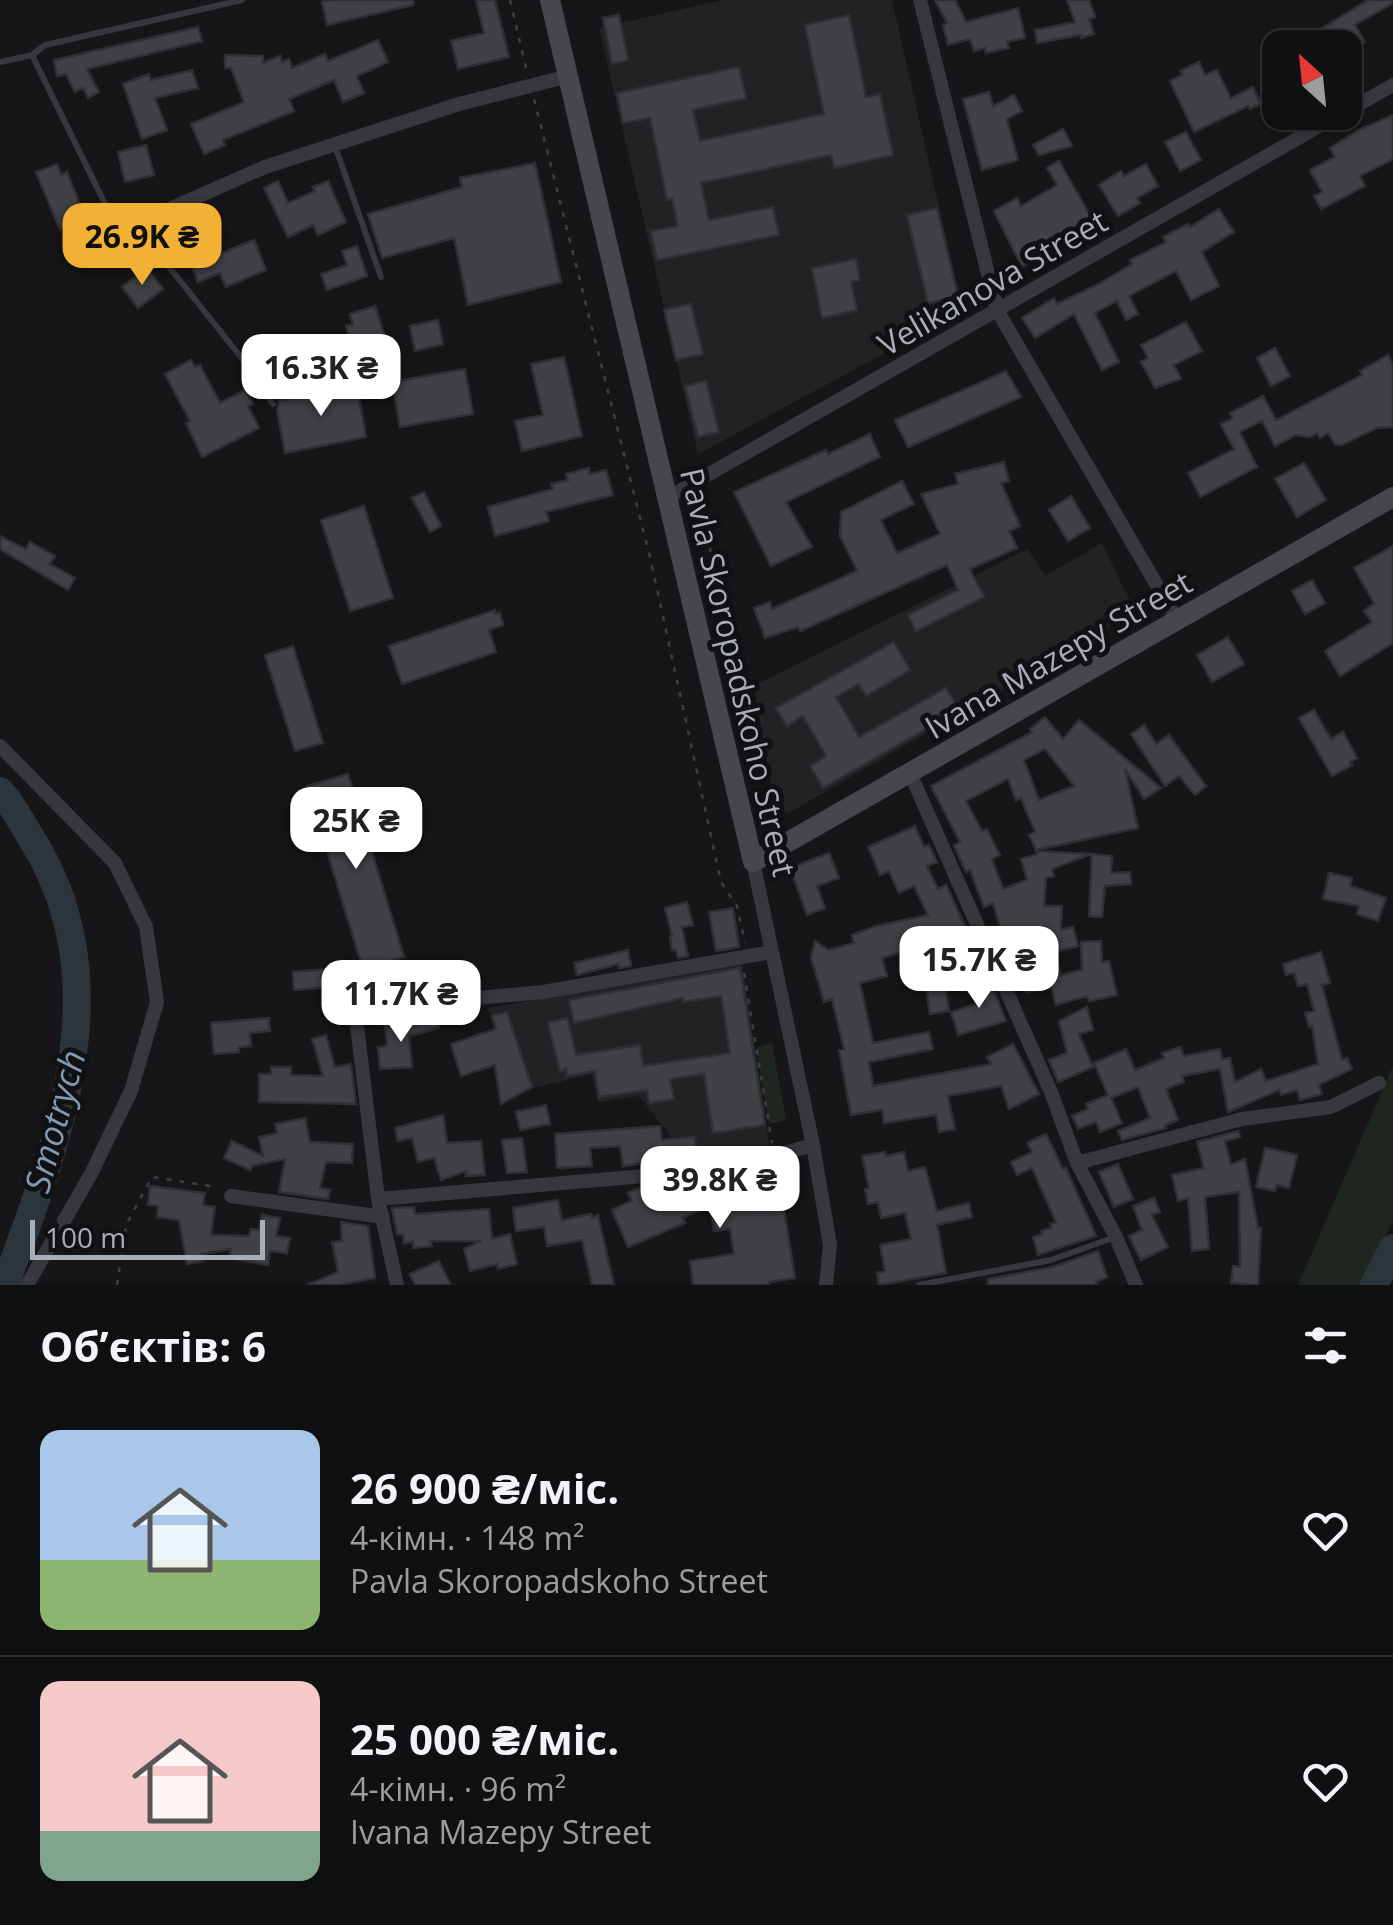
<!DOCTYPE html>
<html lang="uk">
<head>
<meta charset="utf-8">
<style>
  body { margin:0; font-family:"Open Sans",sans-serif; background:#1e1e20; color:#f1f3f6; height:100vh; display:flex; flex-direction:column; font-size:38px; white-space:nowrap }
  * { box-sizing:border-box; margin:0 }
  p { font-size:32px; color:#9c9d9f }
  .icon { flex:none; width:55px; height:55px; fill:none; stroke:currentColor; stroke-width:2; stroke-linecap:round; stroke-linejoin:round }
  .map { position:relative; height:1285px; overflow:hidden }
  .sheet { display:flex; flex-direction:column; background:#101012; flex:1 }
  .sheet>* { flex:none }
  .needle { width:65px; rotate:333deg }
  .fabs { position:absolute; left:1262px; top:30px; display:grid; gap:20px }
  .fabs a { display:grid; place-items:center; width:100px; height:100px; border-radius:20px; background:#101012; box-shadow:0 5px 15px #0003,0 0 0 2px #303032; font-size:50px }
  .scale { position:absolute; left:30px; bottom:25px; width:235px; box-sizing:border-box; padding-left:10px; border:5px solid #a8adb8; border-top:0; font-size:28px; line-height:35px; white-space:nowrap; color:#a8adb8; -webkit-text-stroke:8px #111113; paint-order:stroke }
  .price { position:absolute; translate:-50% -85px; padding:0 22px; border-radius:20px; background:#fff; color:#222; font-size:32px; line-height:65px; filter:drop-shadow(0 2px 5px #0008) }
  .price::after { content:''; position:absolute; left:50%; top:60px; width:30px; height:22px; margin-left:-15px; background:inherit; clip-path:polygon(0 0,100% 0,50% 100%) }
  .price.active { background:#f2b134; color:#111 }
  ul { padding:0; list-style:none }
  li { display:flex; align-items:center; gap:30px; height:250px; padding:0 40px }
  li+li { border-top:2px solid #303032 }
  li span { display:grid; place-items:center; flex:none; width:280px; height:200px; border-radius:20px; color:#555 }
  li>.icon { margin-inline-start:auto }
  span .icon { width:120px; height:120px; fill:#fffc; stroke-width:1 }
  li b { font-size:42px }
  h2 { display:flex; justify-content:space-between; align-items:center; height:120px; padding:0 40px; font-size:42px }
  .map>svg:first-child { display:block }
  .built { fill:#222225 }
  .green { fill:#1e261f }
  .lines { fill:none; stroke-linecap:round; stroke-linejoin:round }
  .river { stroke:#2c353c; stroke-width:28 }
  .building { fill:#404145; stroke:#303034; stroke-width:2.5; fill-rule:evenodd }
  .path { stroke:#3d3f44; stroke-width:2.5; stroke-dasharray:5 8; stroke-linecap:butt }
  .lane { stroke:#37383d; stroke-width:6 }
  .street { stroke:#37383d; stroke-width:14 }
  .secondary { stroke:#45474d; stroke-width:20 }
  .labels { text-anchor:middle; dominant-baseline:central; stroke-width:10; stroke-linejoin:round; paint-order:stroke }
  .street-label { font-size:32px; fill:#a8adb8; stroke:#111113 }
  .water-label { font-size:35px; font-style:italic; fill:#7f9bb3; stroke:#111113 }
</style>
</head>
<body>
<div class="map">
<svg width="1393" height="1285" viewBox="0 0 1393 1285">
  <rect width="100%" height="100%" fill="#161618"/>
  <path class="built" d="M 722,0 L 892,0 L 961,304 L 952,317 L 698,454 L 599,28 Z
    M 1102,543 L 1135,612 L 787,814 L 774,803 L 754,686 L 1028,549 L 1045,576 Z
    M 742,964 L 770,1147 L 719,1157 L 673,1162 L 669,1134 L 639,1096 L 598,1102 L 592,1074 L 521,1091 L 511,1079 L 488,1008 Z"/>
  <path class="green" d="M 772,1043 L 786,1120 L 769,1124 L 756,1048 Z
    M 1393,1066 L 1393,1222 L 1359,1285 L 1298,1285 Z"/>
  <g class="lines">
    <path class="river" d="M 0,791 C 12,804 21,821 30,836 C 122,980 59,1139 5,1285
      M 1374,1285 L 1393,1248"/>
  </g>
  <path class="building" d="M 330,0 L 413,0 L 413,5 L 327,25 L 322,2 Z
    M 476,0 L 495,0 L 509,57 L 458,69 L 451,41 L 484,33 Z
    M 935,0 L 955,0 L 966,22 L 1018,8 L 1025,38 L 1007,42 L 1009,48 L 986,53 L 985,48 L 974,51 L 970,39 L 948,45 L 943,25 L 947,23 Z
    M 1067,0 L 1089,0 L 1095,17 L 1089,19 L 1094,34 L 1081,38 L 1080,35 L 1037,43 L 1035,30 L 1075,22 Z
    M 1368,0 L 1393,0 L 1393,3 L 1355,25 L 1365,42 L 1345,55 L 1345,48 L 1333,48 L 1321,29 Z
    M 619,15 L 628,60 L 612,64 L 603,18 Z
    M 849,15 L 866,97 L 880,94 L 893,155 L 834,168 L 831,155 L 701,183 L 709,220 L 773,207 L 779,235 L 657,260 L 651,231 L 678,226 L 672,199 L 667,200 L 650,118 L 623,123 L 617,93 L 739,67 L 746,98 L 693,110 L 700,141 L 824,114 L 805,25 Z
    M 198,27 L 202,41 L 87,69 L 99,92 L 88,98 L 83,88 L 75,92 L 66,74 L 57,76 L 54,60 Z
    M 378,40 L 388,62 L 357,76 L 364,93 L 343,102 L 334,80 L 289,99 L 294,111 L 223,140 L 225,145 L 204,154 L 191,124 L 244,102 L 231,68 L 225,68 L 225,55 L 263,56 L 263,63 L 280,56 L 282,62 L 289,59 L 292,68 L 325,54 L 328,61 Z
    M 1199,62 L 1205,75 L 1217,70 L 1231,98 L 1253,87 L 1261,104 L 1250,109 L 1248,106 L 1194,132 L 1170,81 L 1183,75 L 1180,71 Z
    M 192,70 L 198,88 L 155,98 L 167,130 L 142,139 L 123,84 L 149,74 L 151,80 Z
    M 989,92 L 993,106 L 1014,95 L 1022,111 L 1007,119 L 1018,160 L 982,170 L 963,99 Z
    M 1393,115 L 1393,159 L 1360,176 L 1365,186 L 1321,209 L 1314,196 L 1322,192 L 1310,170 L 1335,157 L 1330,148 L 1358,130 Z
    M 1063,129 L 1072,146 L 1039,155 L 1033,145 Z
    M 1186,132 L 1201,160 L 1180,171 L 1165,142 Z
    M 146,145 L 154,175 L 125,182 L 118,152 Z
    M 1059,161 L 1095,224 L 1022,267 L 994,211 L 1017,198 L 1021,206 L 1057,185 L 1047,168 Z
    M 535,163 L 561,282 L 468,305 L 454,238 L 382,258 L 368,214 L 462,187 L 460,178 Z
    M 57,164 L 61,175 L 67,172 L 86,220 L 60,230 L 36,172 Z
    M 1146,164 L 1158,186 L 1137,198 L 1140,203 L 1118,216 L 1099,185 L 1121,171 L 1124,176 Z
    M 278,181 L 288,203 L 315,191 L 313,187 L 328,181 L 346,222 L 318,235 L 313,225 L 288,237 L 264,188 Z
    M 937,208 L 958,296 L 928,303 L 907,215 Z
    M 1219,209 L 1234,232 L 1202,252 L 1219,286 L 1191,300 L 1176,271 L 1129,296 L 1138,314 L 1126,320 L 1117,301 L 1095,313 L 1119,362 L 1102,370 L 1074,314 L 1035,338 L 1022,318 L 1054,298 L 1057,304 L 1099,284 L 1132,264 L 1130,260 L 1166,242 L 1163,237 L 1188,224 L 1190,227 Z
    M 211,225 L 222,253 L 254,240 L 266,270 L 226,287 L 220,273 L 198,282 L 180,238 Z
    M 357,246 L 367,276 L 327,290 L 321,274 L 347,265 L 342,251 Z
    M 856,259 L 860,280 L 851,282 L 857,310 L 822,318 L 812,268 Z
    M 147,268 L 163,289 L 138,308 L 122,287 Z
    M 691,304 L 703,354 L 676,360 L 664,310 Z
    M 375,306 L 385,337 L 352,347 L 346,326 L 353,324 L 350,314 Z
    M 438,320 L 443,344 L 415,351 L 410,326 Z
    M 1186,322 L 1202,351 L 1174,365 L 1181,379 L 1155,388 L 1141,362 L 1148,358 L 1141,345 Z
    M 1275,348 L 1290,376 L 1271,386 L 1257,358 Z
    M 1388,355 L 1393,365 L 1393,427 L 1377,428 L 1342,445 L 1335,444 L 1328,433 L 1320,438 L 1317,433 L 1310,437 L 1296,435 L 1275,446 L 1262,421 L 1240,432 L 1257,467 L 1200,497 L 1188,473 L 1234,449 L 1221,424 L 1233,418 L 1230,413 L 1263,396 L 1276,420 L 1362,375 L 1360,371 Z
    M 564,357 L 582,436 L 522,451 L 515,421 L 543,415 L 531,364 Z
    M 191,360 L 195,367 L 200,365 L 220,403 L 245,390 L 253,404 L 248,406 L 259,428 L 202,457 L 186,423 L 190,421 L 165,374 Z
    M 465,369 L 473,414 L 400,427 L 392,382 Z
    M 1006,371 L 1021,397 L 908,447 L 895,420 Z
    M 706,381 L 719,432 L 698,437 L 685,386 Z
    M 357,386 L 366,437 L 285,453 L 277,410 L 279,401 Z
    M 870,434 L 880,457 L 786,502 L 812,547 L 771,566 L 734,492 L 826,450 L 828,454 Z
    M 1004,462 L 1009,481 L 1001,483 L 1020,526 L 1009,531 L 1017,548 L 970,569 L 984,597 L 916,631 L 908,615 L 958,590 L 947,565 L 800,631 L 798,627 L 765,638 L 754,608 L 770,602 L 772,609 L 857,571 L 840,536 L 841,512 L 902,481 L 914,504 L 881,520 L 897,553 L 940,534 L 921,494 L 958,484 L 955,474 Z
    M 1304,463 L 1326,500 L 1297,517 L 1275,479 Z
    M 589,468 L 590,474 L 606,470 L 613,495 L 546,512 L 549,521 L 495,536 L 488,507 L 553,489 L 551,484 L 568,480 L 566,474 Z
    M 424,492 L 441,526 L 430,532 L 412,498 Z
    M 1071,496 L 1090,528 L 1068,541 L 1049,510 Z
    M 364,506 L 393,598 L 350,611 L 321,520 Z
    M 0,536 L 26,549 L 30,542 L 55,556 L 50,564 L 75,578 L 68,590 L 0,549 Z
    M 1393,546 L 1393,643 L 1340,676 L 1325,651 L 1372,622 L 1364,611 L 1374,603 L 1354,568 Z
    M 1312,580 L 1325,603 L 1305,614 L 1292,591 Z
    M 495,610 L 496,614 L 500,613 L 503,625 L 489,630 L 496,652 L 402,684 L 389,646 Z
    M 1228,637 L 1244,664 L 1212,682 L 1197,655 Z
    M 894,642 L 910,670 L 866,696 L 859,684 L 836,697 L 859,737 L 946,688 L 959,710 L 823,788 L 810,766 L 826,756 L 803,716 L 787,726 L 776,708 Z
    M 293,646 L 323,743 L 295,751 L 265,655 Z
    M 1314,710 L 1331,739 L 1343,732 L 1357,758 L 1350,762 L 1352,765 L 1332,776 L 1299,718 Z
    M 1045,717 L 1063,739 L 1079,720 L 1161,788 L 1144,799 L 1125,769 L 1138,828 L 1036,850 L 1029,835 L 1035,832 L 1021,798 L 1016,800 L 1008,779 L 966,801 L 982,831 L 987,829 L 1000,855 L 992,859 L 1003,889 L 1027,880 L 1021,859 L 1037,854 L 1036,851 L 1091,854 L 1052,869 L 1054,876 L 1046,878 L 1044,906 L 1062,906 L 1061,930 L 1073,927 L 1078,946 L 1054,952 L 1061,975 L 1082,970 L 1081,942 L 1101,941 L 1102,962 L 1109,961 L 1117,995 L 1089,1001 L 1087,996 L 1056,1005 L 1051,986 L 1027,993 L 1012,939 L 1004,941 L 993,903 L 984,907 L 970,870 L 966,872 L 954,845 L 960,842 L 931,786 L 1032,732 L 1030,729 ZM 1045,749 L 1074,786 L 1039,800 L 1024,760 Z
    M 1144,725 L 1156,744 L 1169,735 L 1206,786 L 1195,795 L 1179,776 L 1165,786 L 1131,734 Z
    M 348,774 L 404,957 L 363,969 L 307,786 Z
    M 915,826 L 924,847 L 929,845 L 937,862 L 927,866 L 938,889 L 946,885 L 974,946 L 943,960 L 935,943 L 882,958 L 887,976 L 860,983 L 873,1043 L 929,1032 L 933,1049 L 869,1062 L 873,1086 L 991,1064 L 987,1057 L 1013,1044 L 1039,1094 L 1009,1109 L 1001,1086 L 948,1096 L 955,1129 L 939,1132 L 936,1115 L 884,1123 L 882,1110 L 851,1115 L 839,1050 L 844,1049 L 832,999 L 824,1002 L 811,958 L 815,941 L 828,950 L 854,943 L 852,935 L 876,926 L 928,915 L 914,886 L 899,893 L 889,871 L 880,875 L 868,847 Z
    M 829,853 L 839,878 L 817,886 L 825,908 L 807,915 L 790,868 Z
    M 1092,854 L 1112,856 L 1111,873 L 1130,872 L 1131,884 L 1105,886 L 1102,917 L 1089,916 Z
    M 1329,873 L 1352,878 L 1350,886 L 1386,898 L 1378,921 L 1357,914 L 1359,906 L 1323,899 Z
    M 687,902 L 693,925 L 682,927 L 688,956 L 678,958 L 676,950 L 672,950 L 670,937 L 672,936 L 665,908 Z
    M 733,908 L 739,947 L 716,951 L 709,912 Z
    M 628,950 L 631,966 L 619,968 L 618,964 L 577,975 L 574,963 Z
    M 1321,952 L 1330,983 L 1322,985 L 1342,1060 L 1347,1058 L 1352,1069 L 1319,1085 L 1322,1094 L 1300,1100 L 1297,1090 L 1281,1095 L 1279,1090 L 1228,1112 L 1220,1069 L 1182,1076 L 1184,1082 L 1166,1089 L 1178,1120 L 1165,1125 L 1166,1128 L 1122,1140 L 1118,1131 L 1150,1118 L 1138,1087 L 1111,1098 L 1122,1123 L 1100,1132 L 1096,1122 L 1078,1129 L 1072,1116 L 1088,1109 L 1086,1104 L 1108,1095 L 1094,1063 L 1126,1049 L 1135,1070 L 1164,1058 L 1162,1053 L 1180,1047 L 1184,1056 L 1220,1049 L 1222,1059 L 1230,1058 L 1235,1082 L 1261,1069 L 1266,1081 L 1318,1064 L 1312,1026 L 1309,1027 L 1305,1013 L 1314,1011 L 1307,984 L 1298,986 L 1294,973 L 1286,975 L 1283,964 Z
    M 740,968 L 765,1125 L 713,1133 L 704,1074 L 670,1079 L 674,1099 L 649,1103 L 647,1090 L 599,1097 L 595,1071 L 567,1076 L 566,1068 L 560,1072 L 548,1023 L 567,1018 L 576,1055 L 640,1045 L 643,1066 L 730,1053 L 721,996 L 683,1002 L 683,998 L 574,1023 L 569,1000 Z
    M 327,969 L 328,987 L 294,990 L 293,972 Z
    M 990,981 L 1006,1021 L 958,1035 L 951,1012 L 977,1004 L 972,987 Z
    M 945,983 L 949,1011 L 930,1014 L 926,986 Z
    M 1087,1007 L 1093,1030 L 1079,1034 L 1093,1067 L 1058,1082 L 1049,1060 L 1067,1053 L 1059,1021 Z
    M 507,1012 L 532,1087 L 501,1104 L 495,1065 L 461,1076 L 451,1044 L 496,1029 L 492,1016 Z
    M 269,1018 L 270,1031 L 250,1033 L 251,1046 L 239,1047 L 239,1052 L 214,1054 L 211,1023 Z
    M 438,1022 L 439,1028 L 409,1036 L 412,1067 L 380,1069 L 378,1047 L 387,1046 L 385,1026 Z
    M 326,1035 L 335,1067 L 351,1064 L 356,1104 L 259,1102 L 259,1074 L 271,1074 L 271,1067 L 291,1067 L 291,1075 L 323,1076 L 312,1039 Z
    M 546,1105 L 550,1124 L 520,1130 L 516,1112 Z
    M 443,1115 L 447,1143 L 481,1141 L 485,1175 L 466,1176 L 466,1171 L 441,1180 L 434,1158 L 418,1162 L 412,1138 L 398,1141 L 395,1128 Z
    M 305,1118 L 310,1142 L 353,1144 L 352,1163 L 326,1162 L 320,1188 L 330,1190 L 328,1199 L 279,1192 L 285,1159 L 252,1166 L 250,1170 L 224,1158 L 232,1141 L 263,1156 L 259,1137 L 277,1133 L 275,1124 Z
    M 660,1126 L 662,1140 L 695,1137 L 696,1155 L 623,1166 L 620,1146 L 590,1148 L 592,1166 L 557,1168 L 555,1134 Z
    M 1238,1131 L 1240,1137 L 1225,1141 L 1231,1165 L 1245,1159 L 1258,1228 L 1261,1228 L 1258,1285 L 1231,1283 L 1233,1266 L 1240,1267 L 1239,1192 L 1205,1197 L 1209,1249 L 1192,1251 L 1188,1198 L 1178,1201 L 1172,1175 L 1204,1168 L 1197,1142 Z
    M 1046,1134 L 1063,1169 L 1066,1168 L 1096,1236 L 1038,1255 L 1033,1237 L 1042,1234 L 1041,1231 L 1051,1228 L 1050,1224 L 1056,1222 L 1032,1168 L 1017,1175 L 1011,1162 L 1032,1152 L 1027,1143 Z
    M 522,1138 L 527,1172 L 507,1173 L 502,1140 Z
    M 1265,1148 L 1297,1155 L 1289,1188 L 1277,1185 L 1275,1191 L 1256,1187 Z
    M 885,1152 L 886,1156 L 904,1152 L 908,1171 L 925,1167 L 937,1211 L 969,1203 L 972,1217 L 937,1225 L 946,1273 L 879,1285 L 877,1273 L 885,1271 L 880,1245 L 911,1239 L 905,1213 L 881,1218 L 878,1202 L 868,1204 L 865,1189 L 869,1188 L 862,1156 Z
    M 1118,1164 L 1133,1199 L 1114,1207 L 1099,1172 Z
    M 779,1178 L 795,1278 L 769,1282 L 769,1285 L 693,1285 L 690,1261 L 734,1254 L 730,1229 L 714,1231 L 710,1206 L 682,1218 L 685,1223 L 628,1247 L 612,1210 L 632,1201 L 628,1193 L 641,1187 L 652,1186 L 654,1192 L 669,1185 L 676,1201 L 691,1194 L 694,1199 L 755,1189 L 754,1182 Z
    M 150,1186 L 205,1193 L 203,1205 L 215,1207 L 211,1235 L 249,1236 L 251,1229 L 259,1230 L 262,1215 L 280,1218 L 276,1236 L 290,1238 L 287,1253 L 270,1251 L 268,1265 L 230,1258 L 230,1249 L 202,1254 L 203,1261 L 187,1264 L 179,1220 L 157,1217 L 158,1206 L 148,1205 Z
    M 1154,1198 L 1160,1212 L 1152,1215 L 1168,1247 L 1141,1260 L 1129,1236 L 1142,1230 L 1133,1206 Z
    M 558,1200 L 562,1220 L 591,1214 L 592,1218 L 598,1215 L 614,1285 L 592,1285 L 582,1240 L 547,1246 L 544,1227 L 516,1231 L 513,1208 Z
    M 414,1207 L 415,1214 L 489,1209 L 492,1239 L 510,1234 L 517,1264 L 498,1269 L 497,1264 L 470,1271 L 464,1249 L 481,1241 L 430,1241 L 432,1246 L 413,1248 L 413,1242 L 404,1243 L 403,1234 L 397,1234 L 392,1208 Z
    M 341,1222 L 368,1226 L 375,1278 L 338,1285 L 307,1285 L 338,1272 L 332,1242 L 342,1241 Z
    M 1098,1251 L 1107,1277 L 1096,1282 L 1097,1285 L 988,1285 L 988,1279 L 1053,1267 Z
    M 439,1261 L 451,1285 L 415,1285 L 410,1274 Z"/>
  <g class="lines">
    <path class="path" d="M 510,0 L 527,72
      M 534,99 L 650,557 L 721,882 L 737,906 L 745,943
      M 698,497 L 773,819
      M 744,973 L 772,1143
      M 117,1285 L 126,1225 L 152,1177 L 217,1187"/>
    <path class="lane" d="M 32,55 L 111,216 L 154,248 L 244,361 L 273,404
      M 0,62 L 32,55 L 45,45 L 242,0
      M 335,146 L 381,277
      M 919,1285 L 1051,1260 L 1115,1237"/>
    <path class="street" d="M 920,0 L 997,310 L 1177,620
      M 1345,112 L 1393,85
      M 165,211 L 265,167 L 459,104 L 569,76
      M 667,498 L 1344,112
      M 0,746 L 115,863 L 146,927 L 157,1002 L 131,1091 L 91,1174 L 27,1285
      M 910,773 L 1051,1092 L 1077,1163 L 1116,1237 L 1136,1285
      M 753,862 L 813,1145 L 830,1245 L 826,1285
      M 1077,1163 L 1242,1119 L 1331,1107 L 1379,1083
      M 231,1196 L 383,1217
      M 378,1199 L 726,1169 L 813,1145
      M 397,1285 L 378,1199 L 355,1009 L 543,992 L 772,952"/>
    <path class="secondary" d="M 550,0 L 753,862 L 1393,497"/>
  </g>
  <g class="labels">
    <g class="street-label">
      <text transform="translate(992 282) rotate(-30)">Velikanova Street</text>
      <text transform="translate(1058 654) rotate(-30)">Ivana Mazepy Street</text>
      <text transform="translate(739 672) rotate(77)">Pavla Skoropadskoho Street</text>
    </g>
    <g class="water-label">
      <text transform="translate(54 1121) rotate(-75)">Smotrych</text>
    </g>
  </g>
</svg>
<div class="fabs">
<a><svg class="needle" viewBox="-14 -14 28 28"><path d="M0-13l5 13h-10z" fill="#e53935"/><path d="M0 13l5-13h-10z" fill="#9c9d9f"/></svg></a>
</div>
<div class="scale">100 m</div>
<b class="price active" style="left:142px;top:288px">26.9K ₴</b>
<b class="price" style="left:321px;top:419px">16.3K ₴</b>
<b class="price" style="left:356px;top:872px">25K ₴</b>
<b class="price" style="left:979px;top:1011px">15.7K ₴</b>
<b class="price" style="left:401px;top:1045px">11.7K ₴</b>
<b class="price" style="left:720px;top:1231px">39.8K ₴</b>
</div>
<section class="sheet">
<h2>Об’єктів: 6<svg class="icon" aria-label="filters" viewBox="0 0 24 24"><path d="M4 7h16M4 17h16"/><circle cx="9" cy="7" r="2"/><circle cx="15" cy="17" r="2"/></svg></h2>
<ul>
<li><span style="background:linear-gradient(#a9c7e8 65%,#8fb573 0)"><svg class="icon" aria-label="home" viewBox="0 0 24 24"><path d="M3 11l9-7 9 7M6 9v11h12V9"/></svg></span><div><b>26 900 ₴/міс.</b><p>4-кімн. · 148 m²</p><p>Pavla Skoropadskoho Street</p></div><svg class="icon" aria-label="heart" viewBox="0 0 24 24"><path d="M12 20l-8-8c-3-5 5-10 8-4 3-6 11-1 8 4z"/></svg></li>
<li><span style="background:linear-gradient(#f6c9c9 75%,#7fa58c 0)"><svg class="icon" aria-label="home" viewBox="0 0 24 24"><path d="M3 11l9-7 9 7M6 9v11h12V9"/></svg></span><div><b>25 000 ₴/міс.</b><p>4-кімн. · 96 m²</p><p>Ivana Mazepy Street</p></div><svg class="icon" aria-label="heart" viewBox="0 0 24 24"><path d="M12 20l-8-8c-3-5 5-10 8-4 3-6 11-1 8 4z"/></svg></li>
</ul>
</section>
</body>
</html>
